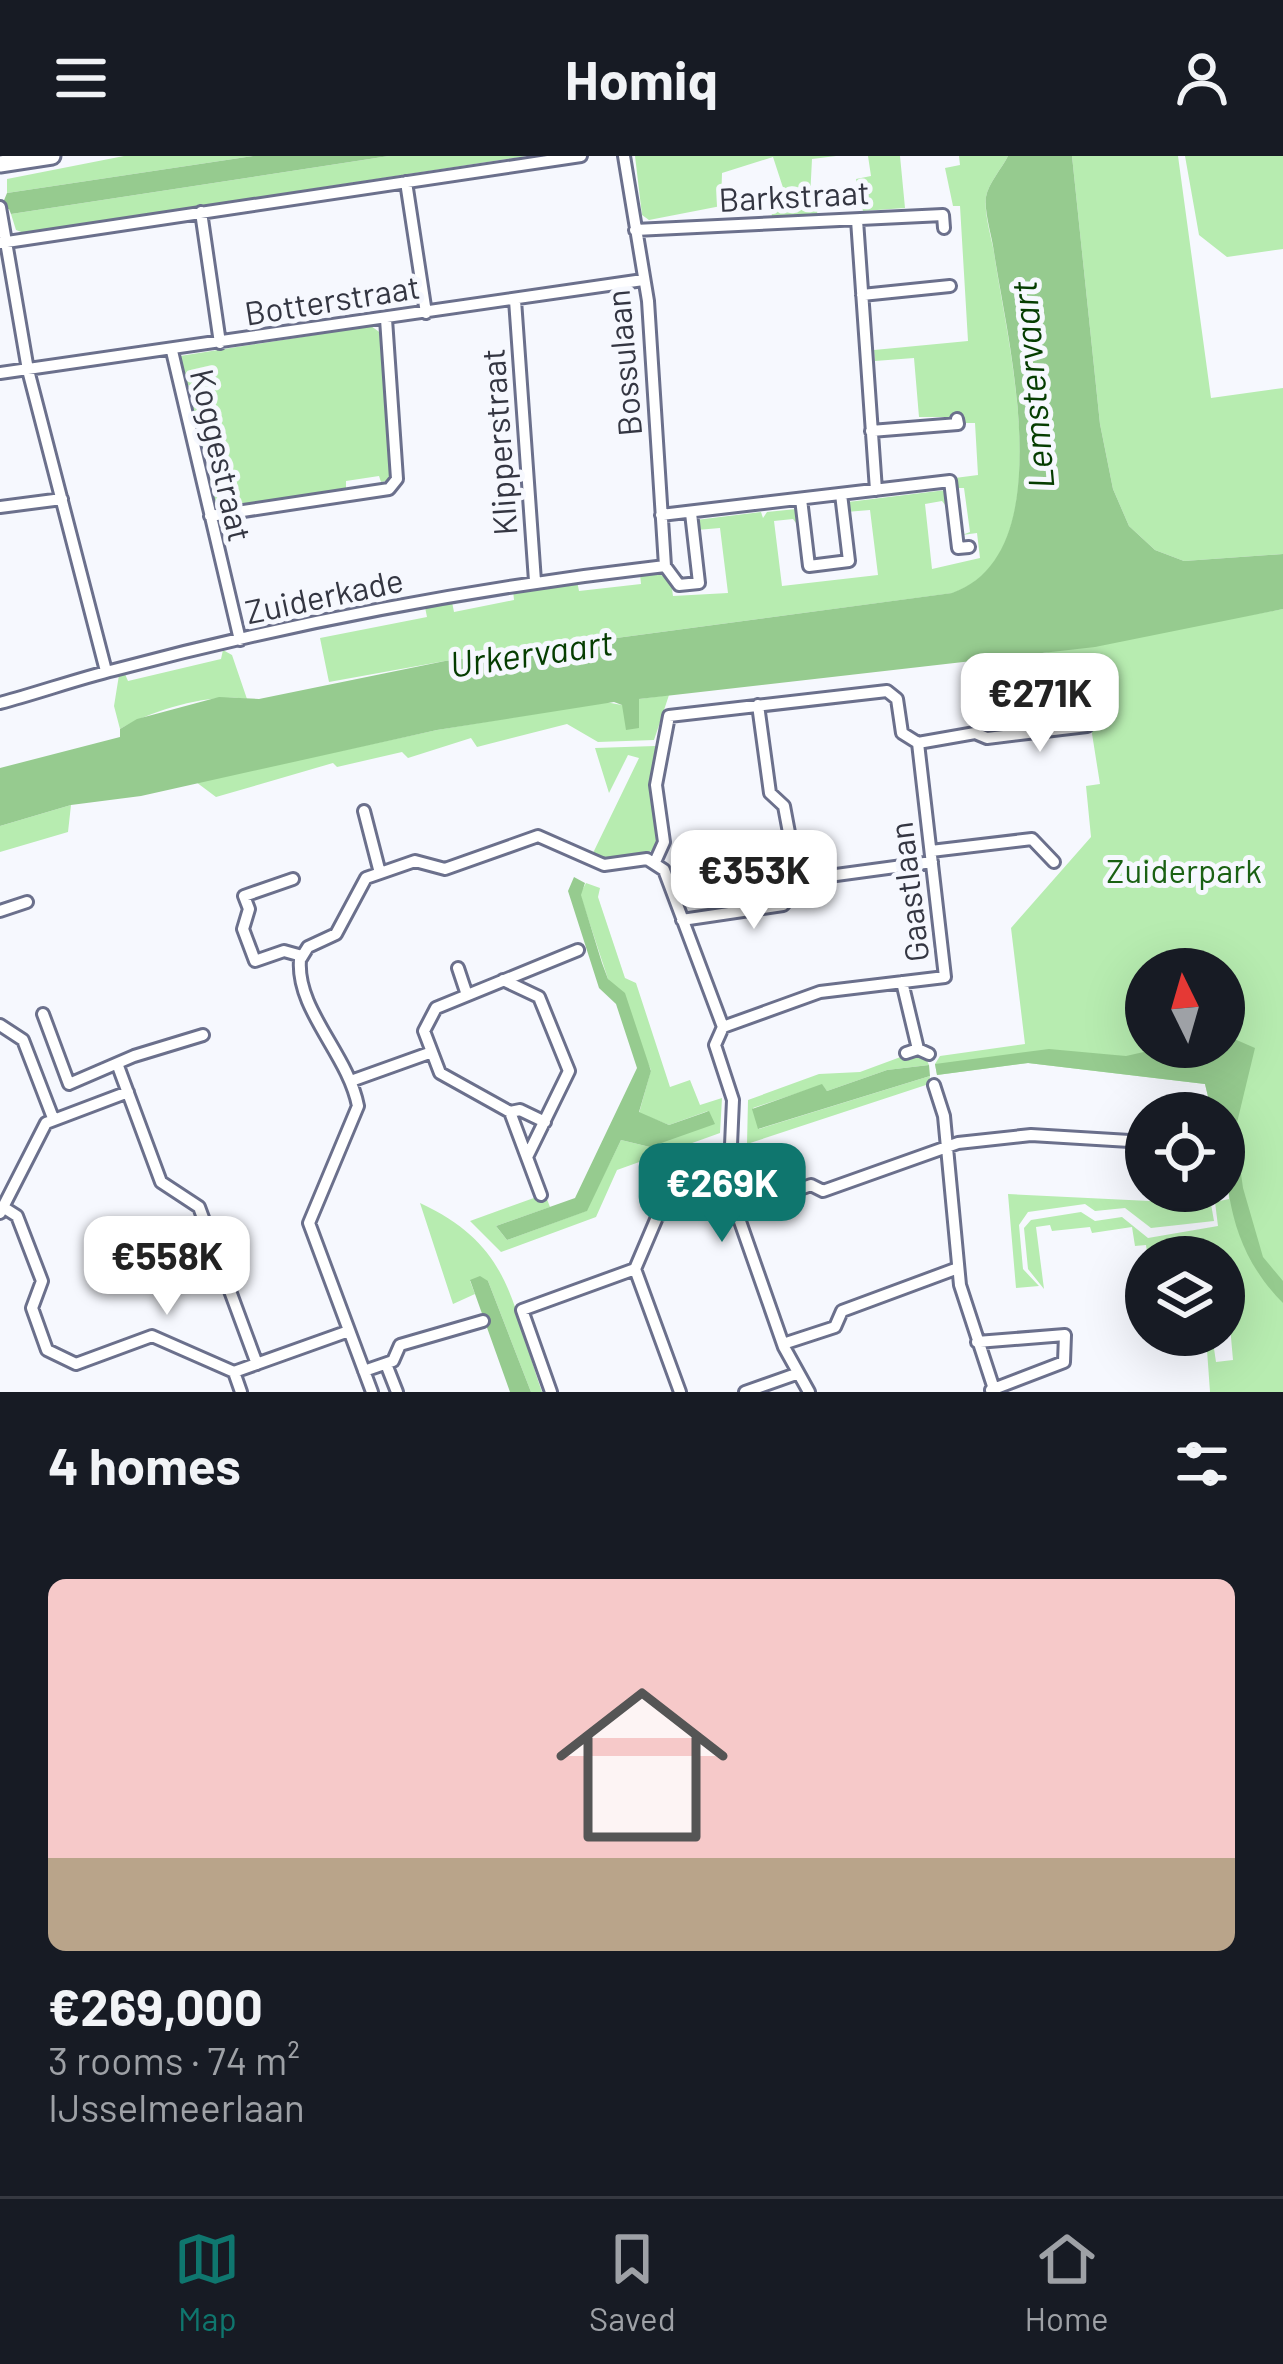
<!DOCTYPE html>
<html lang="en">
<head>
<meta charset="utf-8">
<style>
  body { margin:0; font-family:Barlow,sans-serif; background:#242831; color:#f1f3f6; height:100vh; display:flex; flex-direction:column; font-size:45px; white-space:nowrap }
  * { box-sizing:border-box; margin:0 }
  p { font-size:39px; color:#9ea1a6 }
  .icon { flex:none; width:66px; height:66px; fill:none; stroke:currentColor; stroke-width:2; stroke-linecap:round; stroke-linejoin:round }
  .map { position:relative; height:1236px; overflow:hidden }
  .details { display:flex; flex-direction:column; background:#171b24; flex:1 }
  .details>* { flex:none }
  .needle { width:78px; rotate:355deg }
  .tools { position:absolute; left:1125px; top:792px; display:grid; gap:24px }
  .tools a { display:grid; place-items:center; width:120px; height:120px; border-radius:50%; background:#171b24; box-shadow:0 12px 48px #0002; font-size:60px }
  .price { position:absolute; translate:-50% -102px; padding:0 27px; border-radius:24px; background:#fff; color:#222; font-size:39px; line-height:78px; filter:drop-shadow(0 3px 6px #0008) }
  .price::after { content:''; position:absolute; left:50%; top:72px; width:36px; height:27px; margin-left:-18px; background:inherit; clip-path:polygon(0 0,100% 0,50% 100%) }
  .price.active { background:#0f766e; color:#fff }
  ul { padding:0; list-style:none }
  li { display:grid; align-content:center; gap:24px; height:636px; padding:0 48px }
  li+li { border-top:3px solid #363941 }
  li span { display:grid; place-items:center; height:372px; border-radius:18px; color:#555 }
  li>.icon { margin-inline-start:auto }
  span .icon { width:216px; height:216px; fill:#fffc; stroke-width:1 }
  li b { font-size:51px }
  h2 { display:flex; justify-content:space-between; align-items:center; height:144px; padding:0 48px; font-size:51px }
  header { display:flex; justify-content:space-between; align-items:center; height:156px; padding:0 48px; background:#171b24; font-size:54px; font-weight:700 }
  .tabs { display:flex; justify-content:space-around; align-items:center; height:168px; border-top:3px solid #363941; background:#171b24; font-size:33px; color:#9ea1a6 }
  .tabs a { display:grid; justify-items:center; gap:6px }
  .tabs .active { color:#0f766e }
  .map>svg:first-child { display:block }
  .green { fill:#b7ecb0; fill-rule:evenodd }
  .water { fill:#96cb8f }
  .lines { fill:none; stroke-linecap:round; stroke-linejoin:round }
  .street-casing { stroke:#6b708c; stroke-width:16 }
  .secondary-casing { stroke:#6b708c; stroke-width:21 }
  .street { stroke:#fff; stroke-width:10 }
  .secondary { stroke:#fff; stroke-width:15 }
  .labels { text-anchor:middle; dominant-baseline:central; stroke-width:10; stroke-linejoin:round; paint-order:stroke }
  .street-label { font-size:33px; fill:#343642; stroke:#f6f8fe }
  .park-label { font-size:33px; fill:#1a6113; stroke:#f6f8fe }
  .water-label { font-size:36px; font-style:italic; fill:#053d01; stroke:#f6f8fe }
</style>
</head>
<body>
<header><svg class="icon" aria-label="menu" viewBox="0 0 24 24"><path d="M4 6h16M4 12h16M4 18h16"/></svg>Homiq<svg class="icon" aria-label="person" viewBox="0 0 24 24"><circle cx="12" cy="8" r="4"/><path d="M4 21q1-7 8-7t8 7"/></svg></header>
<div class="map">
<svg width="1283" height="1236" viewBox="0 0 1283 1236">
  <rect width="100%" height="100%" fill="#f6f8fe"/>
  <path class="green" d="M 124,0 L 253,0 L 7,37 L 7,23 Z
    M 389,0 L 527,0 L 24,77 L 16,74 L 11,58 Z
    M 635,0 L 836,0 L 812,3 L 810,42 L 818,42 L 817,60 L 772,61 L 771,51 L 788,47 L 773,1 L 722,17 L 721,50 L 649,64 L 642,59 Z
    M 868,0 L 900,0 L 905,52 L 863,55 L 856,23 L 871,20 Z
    M 959,0 L 1008,0 C 1002,12 988,28 986,41 C 984,57 991,80 994,96 C 1006,184 1064,397 953,437 L 445,505 L 329,526 L 320,482 L 427,461 L 425,451 L 452,446 L 454,456 L 514,444 L 513,434 L 577,425 L 579,435 L 641,428 L 640,418 L 657,416 L 671,426 L 673,440 L 728,437 L 720,372 L 697,374 L 696,364 L 761,356 L 763,362 L 767,356 L 796,353 L 799,371 L 793,363 L 774,365 L 782,430 L 878,419 L 870,354 L 846,356 L 848,346 L 946,334 L 949,354 L 942,345 L 925,348 L 932,413 L 980,402 L 977,377 L 962,379 L 970,376 L 964,332 L 956,332 L 955,322 L 978,319 L 975,267 L 963,267 L 962,261 L 919,261 L 914,202 L 875,205 L 874,194 L 968,185 L 960,50 L 953,50 L 945,12 L 960,9 Z
    M 1072,0 L 1178,0 L 1211,242 L 1283,232 L 1283,398 L 1184,405 L 1155,394 L 1129,370 L 1113,333 L 1100,268 Z
    M 1185,0 L 1283,0 L 1283,93 L 1227,101 L 1199,79 Z
    M 371,170 L 382,178 L 391,324 L 381,326 L 379,320 L 346,325 L 346,335 L 218,352 L 207,324 L 216,321 L 210,297 L 200,298 L 189,252 L 198,249 L 193,229 L 183,230 L 180,200 Z
    M 1283,453 L 1283,1236 L 1210,1236 L 1206,1180 L 1212,1179 L 1216,1206 L 1233,1204 L 1224,1101 L 1193,1101 L 1185,1085 L 1147,1096 L 1146,1089 L 1135,1090 L 1132,1071 L 1092,1077 L 1090,1071 L 1052,1075 L 1050,1069 L 1036,1071 L 1044,1133 L 1028,1113 L 1024,1072 L 1031,1064 L 1081,1056 L 1095,1065 L 1122,1061 L 1148,1082 L 1218,1070 L 1215,1046 L 1229,1043 L 1224,957 L 1212,957 L 1205,928 L 1028,907 L 937,919 L 935,908 L 940,900 L 1025,888 L 1011,772 L 1091,681 L 1086,630 L 1100,628 L 1090,565 L 1051,566 L 1043,497 ZM 1146,813 L 1224,813 L 1224,891 L 1146,891 Z
    M 223,494 L 232,499 L 247,543 C 210,537 152,554 120,573 L 114,550 L 119,519 L 125,518 L 128,525 L 221,503 Z
    M 669,539 L 654,584 L 598,586 L 567,568 L 477,591 L 471,582 L 408,602 L 402,596 L 337,611 L 333,607 L 216,641 L 196,626 L 437,574 L 605,546 L 622,549 L 639,572 L 639,543 Z
    M 655,590 L 657,694 L 609,703 L 593,697 L 639,602 L 628,599 L 609,637 L 595,592 Z
    M 71,649 L 68,676 L 0,696 L 0,670 Z
    M 586,727 L 600,732 L 598,741 L 625,822 L 636,827 L 670,931 L 690,924 L 700,949 L 722,942 L 720,977 L 617,1014 L 596,1061 L 501,1096 L 470,1065 L 545,1038 L 550,1051 L 496,1070 L 507,1084 L 586,1055 L 621,984 L 650,991 L 708,955 L 669,969 L 639,957 L 651,914 L 608,823 L 580,738 Z
    M 906,899 L 925,900 L 929,909 L 887,914 L 827,935 L 822,929 L 753,952 L 759,973 L 930,920 L 929,928 L 747,988 L 748,944 L 819,918 L 860,916 Z
    M 1008,1038 L 1211,1048 L 1214,1065 L 1151,1072 L 1125,1052 L 1095,1055 L 1085,1048 L 1028,1056 L 1019,1069 L 1023,1113 L 1039,1130 L 1016,1132 Z
    M 420,1047 C 513,1090 511,1148 542,1236 L 531,1236 L 488,1125 L 470,1125 L 475,1138 L 453,1148 Z"/>
  <path class="water" d="M 253,0 L 389,0 L 11,58 L 9,53 L 0,54 L 7,37 Z
    M 1008,0 L 1072,0 L 1100,268 L 1113,333 L 1129,370 L 1155,394 L 1184,405 L 1283,398 L 1283,453 L 1095,491 L 639,543 L 639,572 L 626,574 L 622,549 L 614,546 L 437,574 L 141,640 L 71,649 L 0,670 L 0,612 L 120,581 L 120,573 L 137,563 L 219,541 L 259,543 L 445,505 L 952,437 C 1063,398 1007,184 994,96 C 992,80 984,56 986,41 C 988,28 1002,12 1008,0 Z
    M 574,721 L 585,727 L 581,739 L 602,807 L 608,823 L 625,837 L 651,915 L 639,956 L 669,969 L 709,955 L 715,968 L 650,991 L 621,984 L 587,1055 L 507,1084 L 496,1070 L 575,1042 L 637,912 L 616,848 L 599,832 L 568,735 Z
    M 1232,882 L 1255,892 L 1235,975 L 1243,1032 L 1263,1101 L 1283,1125 L 1283,1147 C 1229,1093 1224,1030 1224,957 L 1212,957 L 1205,928 L 1028,907 L 937,919 L 935,908 L 1049,893 L 1126,900 L 1166,891 L 1224,891 Z
    M 929,909 L 930,920 L 758,973 L 752,953 L 822,928 L 827,935 L 887,914 Z
    M 480,1120 L 488,1125 L 531,1236 L 510,1236 L 470,1124 Z"/>
  <g class="lines">
    <defs>
      <path id="street" d="M 624,0 L 648,145 L 665,410
        M 406,26 L 426,157
        M 0,51 L 28,214 L 106,515
        M 201,56 L 220,187
        M 857,64 L 876,334
        M 635,74 L 943,59 L 944,72
        M 0,87 L 581,0
        M 862,139 L 950,130
        M 515,144 L 535,425
        M 172,195 L 240,484
        M 0,217 L 643,124
        M 871,275 L 958,268 L 957,263
        M 801,343 L 809,410 L 849,405 L 841,338
        M 0,351 L 62,343
        M 661,359 L 950,325 L 958,392 L 969,391
        M 210,360 L 389,333 L 397,323 L 386,163
        M 665,410 L 679,429 L 699,427 L 691,357
        M 0,547 C 38,537 77,523 114,514 C 294,466 480,431 665,410
        M 758,549 L 770,637 L 784,650 L 799,730
        M 918,587 L 975,577 L 987,582 L 1087,570
        M 364,655 L 380,717
        M 931,695 L 1032,683 L 1054,706
        M 655,706 L 664,686 L 656,629 L 669,560 L 887,535 L 897,543 L 902,577 L 918,587
        M 293,723 L 244,740 L 249,753 L 243,773 L 255,805 L 284,795 L 302,800
        M 0,755 L 27,746
        M 682,764 L 783,749 L 799,730 L 814,722 L 932,706
        M 458,812 L 467,839
        M 503,824 L 539,841 L 569,915 L 527,1001
        M 902,826 L 918,893
        M 43,858 L 69,928 L 134,900 L 203,879
        M 0,869 L 23,884 L 53,962
        M 723,871 L 820,836 L 945,821 L 918,587
        M 906,897 L 918,893 L 929,898
        M 118,910 L 161,1026 L 199,1051 L 257,1208
        M 351,925 L 432,896
        M 934,929 L 944,960 L 960,1129 L 994,1233
        M 510,956 L 520,954 L 545,966
        M 1158,1035 L 1159,1041
        M 541,1039 L 510,956 L 440,917 L 424,875 L 436,852 L 578,794
        M 6,1053 L 17,1060 L 42,1125 L 32,1152 L 47,1194 L 76,1208 L 152,1180 L 234,1216
        M 735,1056 L 811,1029 L 823,1035 L 958,987 L 1031,979 L 1146,986
        M 0,1057 L 46,967 L 128,936
        M 635,1113 L 680,1236
        M 977,1186 L 1065,1179 L 1064,1206 L 991,1234
        M 783,1188 L 835,1171 L 842,1155 L 958,1112
        M 386,1208 L 397,1236
        M 364,1215 L 393,1205 L 400,1189 L 483,1165
        M 234,1216 L 346,1176
        M 234,1216 L 241,1236
        M 372,1236 L 309,1067 L 358,950 C 348,898 296,854 300,804 L 308,791 L 336,778 L 366,722 L 415,705 L 445,713 L 538,680 L 604,709 L 647,703 L 664,714 L 723,871 L 715,889 L 733,944 L 729,1034 L 784,1191 L 809,1236
        M 551,1236 L 522,1154 L 635,1113 L 658,1059 L 729,1034
        M 745,1236 L 796,1218"/>
      <path id="secondary" d="M 0,8 L 52,0"/>
    </defs>
    <use href="#street" class="street-casing"/>
    <use href="#secondary" class="secondary-casing"/>
    <use href="#street" class="street"/>
    <use href="#secondary" class="secondary"/>
  </g>
  <g class="labels">
    <g class="street-label">
      <text transform="translate(794 39) rotate(-3)">Barkstraat</text>
      <text transform="translate(332 143) rotate(-9)">Botterstraat</text>
      <text transform="translate(623 207) rotate(-95)">Bossulaan</text>
      <text transform="translate(498 286) rotate(-94)">Klipperstraat</text>
      <text transform="translate(222 299) rotate(77)">Koggestraat</text>
      <text transform="translate(324 439) rotate(-12)">Zuiderkade</text>
      <text transform="translate(908 736) rotate(-97)">Gaastlaan</text>
    </g>
    <g class="park-label">
      <text x="1184" y="714">Zuiderpark</text>
    </g>
    <g class="water-label">
      <text transform="translate(1031 229) rotate(-95)">Lemstervaart</text>
      <text transform="translate(531 496) rotate(-8)">Urkervaart</text>
    </g>
  </g>
</svg>
<div class="tools">
<a><svg class="needle" viewBox="-14 -14 28 28"><path d="M0-13l5 13h-10z" fill="#e53935"/><path d="M0 13l5-13h-10z" fill="#9ea1a6"/></svg></a>
<a><svg class="icon" aria-label="locate" viewBox="0 0 24 24"><circle cx="12" cy="12" r="6"/><path d="M12 2v4M12 18v4M2 12h4M18 12h4"/></svg></a>
<a><svg class="icon" aria-label="layers" viewBox="0 0 24 24"><path d="M12 4l9 5-9 5-9-5zM3 14l9 5 9-5"/></svg></a>
</div>
<b class="price" style="left:1040px;top:599px">€271K</b>
<b class="price" style="left:754px;top:776px">€353K</b>
<b class="price active" style="left:722px;top:1089px">€269K</b>
<b class="price" style="left:167px;top:1162px">€558K</b>
</div>
<section class="details">
<h2>4 homes<svg class="icon" aria-label="filters" viewBox="0 0 24 24"><path d="M4 7h16M4 17h16"/><circle cx="9" cy="7" r="2"/><circle cx="15" cy="17" r="2"/></svg></h2>
<ul>
<li><span style="background:linear-gradient(#f6c9c9 75%,#b9a48a 0)"><svg class="icon" aria-label="home" viewBox="0 0 24 24"><path d="M3 11l9-7 9 7M6 9v11h12V9"/></svg></span><div><b>€269,000</b><p>3 rooms · 74 m²</p><p>IJsselmeerlaan</p></div></li>
</ul>
</section>
<nav class="tabs">
<a class="active"><svg class="icon" aria-label="map" viewBox="0 0 24 24"><path d="M3 6l6-2 6 2 6-2v14l-6 2-6-2-6 2zM9 4v14M15 6v14"/></svg>Map</a>
<a><svg class="icon" aria-label="saved" viewBox="0 0 24 24"><path d="M7 4h10v16l-5-4-5 4z"/></svg>Saved</a>
<a><svg class="icon" aria-label="home" viewBox="0 0 24 24"><path d="M3 11l9-7 9 7M6 9v11h12V9"/></svg>Home</a>
</nav>
</body>
</html>
